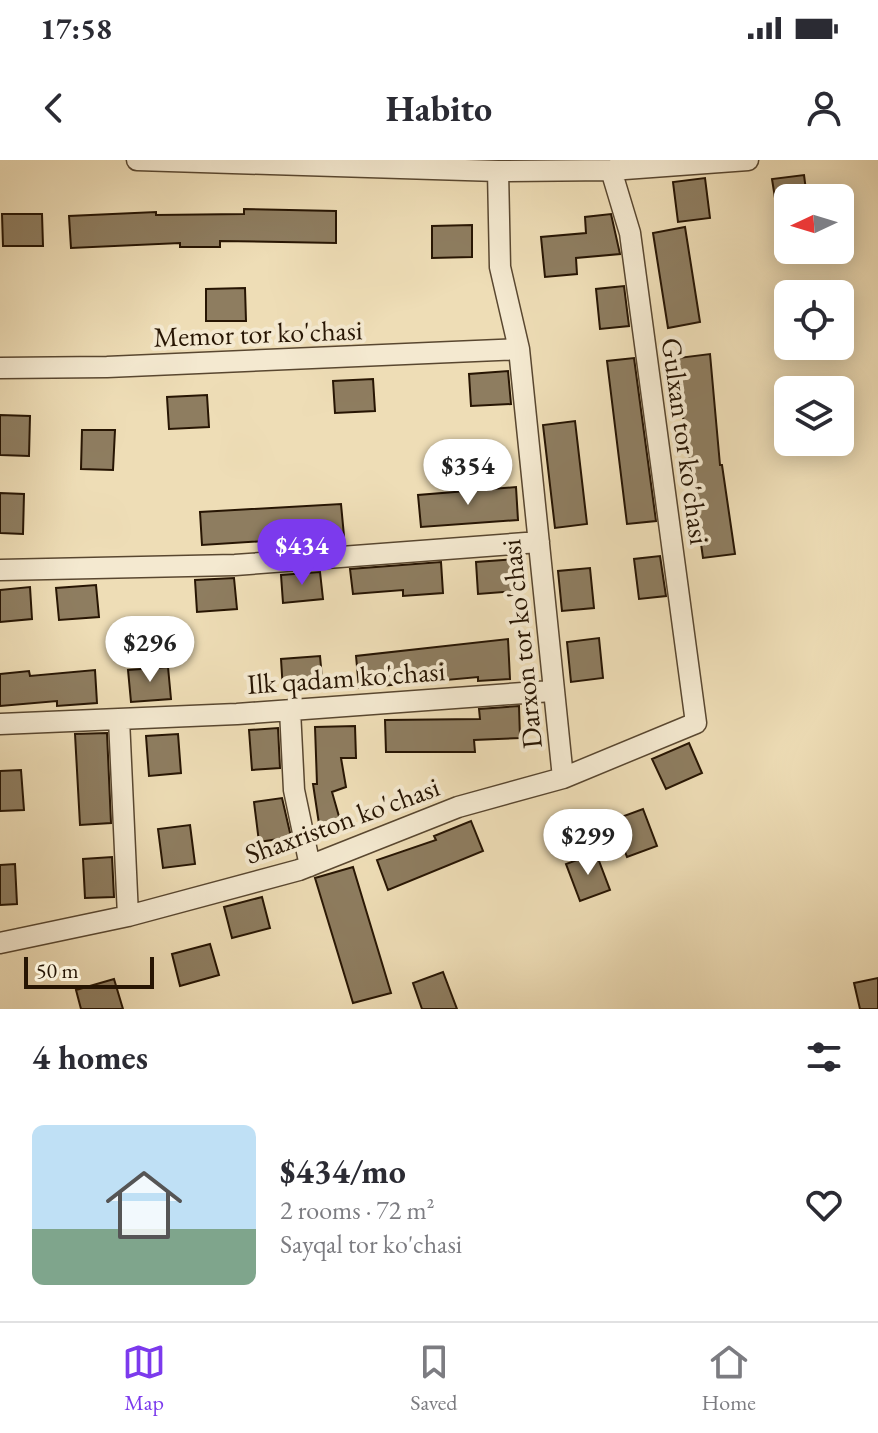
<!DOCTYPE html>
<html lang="en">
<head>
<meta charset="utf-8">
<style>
  body { margin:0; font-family:"EB Garamond",serif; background:#f2f2f3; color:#2b2b33; height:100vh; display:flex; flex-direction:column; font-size:30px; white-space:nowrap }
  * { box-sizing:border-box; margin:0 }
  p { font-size:26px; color:#7c7c81 }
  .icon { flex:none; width:44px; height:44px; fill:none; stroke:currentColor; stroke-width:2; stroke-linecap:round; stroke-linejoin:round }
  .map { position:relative; height:849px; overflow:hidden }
  .details { display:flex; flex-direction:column; background:#fff; flex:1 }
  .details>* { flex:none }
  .needle { width:52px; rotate:266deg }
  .buttons { position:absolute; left:774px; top:24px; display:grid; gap:16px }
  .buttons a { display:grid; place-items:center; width:80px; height:80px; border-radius:12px; background:#fff; box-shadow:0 4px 20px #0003; font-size:40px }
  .scale { position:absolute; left:24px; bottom:20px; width:130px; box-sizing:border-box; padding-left:8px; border:4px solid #271503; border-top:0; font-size:22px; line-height:28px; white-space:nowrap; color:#271503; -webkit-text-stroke:6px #f4e9d0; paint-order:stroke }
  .price { position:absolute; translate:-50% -68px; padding:0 18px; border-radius:28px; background:#fff; color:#222; font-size:26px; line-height:52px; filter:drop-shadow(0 2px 4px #0008) }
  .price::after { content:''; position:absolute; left:50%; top:48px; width:24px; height:18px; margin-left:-12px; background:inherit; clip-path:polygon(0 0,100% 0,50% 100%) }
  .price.on { background:#7c3aed; color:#fff }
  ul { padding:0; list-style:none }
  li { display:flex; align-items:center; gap:24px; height:200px; padding:0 32px }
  li span { display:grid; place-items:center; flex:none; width:224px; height:160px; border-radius:12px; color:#555 }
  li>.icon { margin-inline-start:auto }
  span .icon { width:96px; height:96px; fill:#fffc; stroke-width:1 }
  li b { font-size:34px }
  h2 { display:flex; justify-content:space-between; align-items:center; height:96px; padding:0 32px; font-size:34px }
  .status { display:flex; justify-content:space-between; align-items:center; height:56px; padding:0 40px; background:#fff; direction:ltr }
  .status svg { height:22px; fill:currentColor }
  header { display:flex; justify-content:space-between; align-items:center; height:104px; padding:0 32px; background:#fff; font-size:36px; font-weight:700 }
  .tab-bar { display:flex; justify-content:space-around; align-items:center; height:112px; border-top:2px solid #e1e1e2; background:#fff; font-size:22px; color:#7c7c81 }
  .tab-bar a { display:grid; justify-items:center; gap:4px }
  .tab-bar .on { color:#7c3aed }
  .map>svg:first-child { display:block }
  .building { fill:#8e7d60; stroke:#271503; stroke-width:2 }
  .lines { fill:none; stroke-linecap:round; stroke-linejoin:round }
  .minor-casing { stroke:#594730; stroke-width:23 }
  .minor { stroke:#f4e9d0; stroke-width:20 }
  .labels { text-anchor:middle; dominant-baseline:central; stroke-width:8; stroke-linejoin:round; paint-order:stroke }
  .street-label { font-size:28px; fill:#271503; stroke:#f4e9d0 }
</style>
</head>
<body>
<div class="status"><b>17:58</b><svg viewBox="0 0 49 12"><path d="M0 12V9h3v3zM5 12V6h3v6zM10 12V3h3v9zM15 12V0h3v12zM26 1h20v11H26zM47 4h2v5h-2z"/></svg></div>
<header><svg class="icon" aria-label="back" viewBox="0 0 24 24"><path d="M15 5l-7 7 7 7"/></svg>Habito<svg class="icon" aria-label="person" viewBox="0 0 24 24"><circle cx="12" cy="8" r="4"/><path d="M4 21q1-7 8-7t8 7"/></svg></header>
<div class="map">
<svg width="878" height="849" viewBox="0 0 878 849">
  <rect width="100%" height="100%" fill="#eeddb6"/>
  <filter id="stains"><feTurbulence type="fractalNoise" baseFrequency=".0025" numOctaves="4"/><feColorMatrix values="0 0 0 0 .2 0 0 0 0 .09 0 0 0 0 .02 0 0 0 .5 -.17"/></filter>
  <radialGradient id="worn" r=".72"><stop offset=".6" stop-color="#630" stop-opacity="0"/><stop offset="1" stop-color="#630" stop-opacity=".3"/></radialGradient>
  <path class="building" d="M 804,15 L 807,38 L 788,38 L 788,69 L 780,70 L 772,19 Z
    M 705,18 L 710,58 L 678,62 L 673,22 Z
    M 244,49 L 336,51 L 336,83 L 220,81 L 220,87 L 180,87 L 180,83 L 71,88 L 69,56 L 156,52 L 156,55 L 244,54 Z
    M 2,54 L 42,54 L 43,86 L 3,86 Z
    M 611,54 L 620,94 L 576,98 L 577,114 L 545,117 L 541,77 L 586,73 L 585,57 Z
    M 472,65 L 472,97 L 432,98 L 432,66 Z
    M 685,67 L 700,162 L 668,168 L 653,73 Z
    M 624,126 L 629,166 L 600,169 L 596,129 Z
    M 245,128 L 246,161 L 206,161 L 206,129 Z
    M 710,194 L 720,305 L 722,305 L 735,394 L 703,398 L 688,291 L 686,291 L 678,198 Z
    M 634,198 L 656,361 L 627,364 L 607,201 Z
    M 508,211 L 511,244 L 471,246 L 469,214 Z
    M 373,219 L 375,251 L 335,253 L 333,221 Z
    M 207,235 L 209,267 L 169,269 L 167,237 Z
    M 0,255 L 30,256 L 29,296 L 0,295 Z
    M 575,261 L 587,364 L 555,368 L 543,265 Z
    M 82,270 L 115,270 L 113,310 L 81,309 Z
    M 516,327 L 518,360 L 421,367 L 418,335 Z
    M 0,333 L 24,334 L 23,374 L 0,373 Z
    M 341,344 L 344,376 L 202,385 L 200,352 Z
    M 660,396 L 666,436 L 639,439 L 634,399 Z
    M 515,399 L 518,431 L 478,434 L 476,402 Z
    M 441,402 L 443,433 L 403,436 L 403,430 L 353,434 L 350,409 Z
    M 590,408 L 594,448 L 562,451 L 558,411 Z
    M 320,412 L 323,439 L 283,443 L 281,415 Z
    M 234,418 L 237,449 L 197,452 L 195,420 Z
    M 96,425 L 99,457 L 59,460 L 56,428 Z
    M 30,427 L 32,459 L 0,462 L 0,430 Z
    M 599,478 L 603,518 L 571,522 L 567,482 Z
    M 508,479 L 510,519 L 478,521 L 478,517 L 359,528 L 356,496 Z
    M 320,496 L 323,528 L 283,531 L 281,499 Z
    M 168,507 L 171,539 L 131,542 L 128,510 Z
    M 95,510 L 97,543 L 57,546 L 57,541 L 0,546 L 0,514 L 29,511 L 30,516 Z
    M 519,546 L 520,578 L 474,580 L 475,592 L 386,592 L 385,560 L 480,559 L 479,549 Z
    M 355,566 L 356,598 L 341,598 L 346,627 L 332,632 L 340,660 L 319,664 L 313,624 L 317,624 L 315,567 Z
    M 278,568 L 280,608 L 252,610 L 249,570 Z
    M 107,573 L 111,663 L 80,665 L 75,574 Z
    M 178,574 L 181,613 L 149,616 L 146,576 Z
    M 689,583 L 702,613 L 666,629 L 652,599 Z
    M 21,610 L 24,650 L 0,651 L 0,611 Z
    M 282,638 L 291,677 L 259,682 L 254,642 Z
    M 643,649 L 657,686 L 627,697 L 613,660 Z
    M 471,661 L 483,691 L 388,730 L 377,700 L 436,680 L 434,676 Z
    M 190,665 L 195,704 L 163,708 L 158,669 Z
    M 596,693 L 610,730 L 580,741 L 566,704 Z
    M 112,697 L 114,737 L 85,738 L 83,699 Z
    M 15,704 L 17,744 L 0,745 L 0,705 Z
    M 353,707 L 391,833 L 353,843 L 315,718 Z
    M 262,737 L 270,768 L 232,778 L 224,747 Z
    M 210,784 L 219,815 L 180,826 L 172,794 Z
    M 443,812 L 457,849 L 422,849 L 413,823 Z
    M 878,818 L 878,849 L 860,849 L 854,823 Z
    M 114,819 L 123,849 L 81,849 L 76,830 Z"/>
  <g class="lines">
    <defs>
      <path id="minor" d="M 137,0 L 498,11 L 611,10 L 748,0
        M 498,11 L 500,107 L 519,189 L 563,618
        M 0,208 L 107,207 L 519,189
        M 0,410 L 235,405 L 539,382
        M 290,550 L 294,630 L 310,706
        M 119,559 L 128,756
        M 0,564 L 237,554 L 551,531
        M 0,783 L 128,756 L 299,710 L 458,647 L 563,618 L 696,563 L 630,73 L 611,10"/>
    </defs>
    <use href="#minor" class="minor-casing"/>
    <use href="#minor" class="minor"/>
  </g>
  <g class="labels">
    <g class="street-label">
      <text transform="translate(258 173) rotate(-2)">Memor tor ko'chasi</text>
      <text transform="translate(686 281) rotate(82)">Gulxan tor ko'chasi</text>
      <text transform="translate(521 484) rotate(-96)">Darxon tor ko'chasi</text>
      <text transform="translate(346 517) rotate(-4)">Ilk qadam ko'chasi</text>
      <text transform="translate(342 660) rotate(-20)">Shaxriston ko'chasi</text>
    </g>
  </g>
  <rect width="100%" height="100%" filter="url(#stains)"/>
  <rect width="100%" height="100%" fill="url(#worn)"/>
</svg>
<div class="buttons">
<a><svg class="needle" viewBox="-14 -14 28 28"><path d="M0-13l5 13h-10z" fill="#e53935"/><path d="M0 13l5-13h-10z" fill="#7c7c81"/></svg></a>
<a><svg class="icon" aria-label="locate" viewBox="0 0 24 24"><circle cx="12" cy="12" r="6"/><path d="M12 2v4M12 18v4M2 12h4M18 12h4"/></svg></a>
<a><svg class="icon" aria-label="layers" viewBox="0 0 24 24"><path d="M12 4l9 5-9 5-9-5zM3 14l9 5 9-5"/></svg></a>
</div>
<div class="scale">50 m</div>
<b class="price" style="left:468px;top:347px">$354</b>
<b class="price on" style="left:302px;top:427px">$434</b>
<b class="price" style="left:150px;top:524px">$296</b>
<b class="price" style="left:588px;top:717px">$299</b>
</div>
<section class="details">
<h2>4 homes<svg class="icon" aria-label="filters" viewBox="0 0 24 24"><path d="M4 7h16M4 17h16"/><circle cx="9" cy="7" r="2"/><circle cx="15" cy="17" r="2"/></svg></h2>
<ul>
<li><span style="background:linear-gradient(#bfe0f5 65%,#7fa58c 0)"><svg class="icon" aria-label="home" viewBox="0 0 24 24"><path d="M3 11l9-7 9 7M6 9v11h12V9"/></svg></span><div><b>$434/mo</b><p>2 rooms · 72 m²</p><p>Sayqal tor ko'chasi</p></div><svg class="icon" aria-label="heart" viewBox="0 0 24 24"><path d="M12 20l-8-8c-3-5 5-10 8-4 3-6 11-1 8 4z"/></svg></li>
</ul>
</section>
<nav class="tab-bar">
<a class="on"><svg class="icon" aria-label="map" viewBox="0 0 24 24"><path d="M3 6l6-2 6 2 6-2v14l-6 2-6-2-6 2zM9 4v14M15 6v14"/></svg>Map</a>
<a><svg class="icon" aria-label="saved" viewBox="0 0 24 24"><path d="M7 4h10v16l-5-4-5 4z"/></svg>Saved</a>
<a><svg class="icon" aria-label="home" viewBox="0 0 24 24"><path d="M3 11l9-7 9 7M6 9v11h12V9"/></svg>Home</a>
</nav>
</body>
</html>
